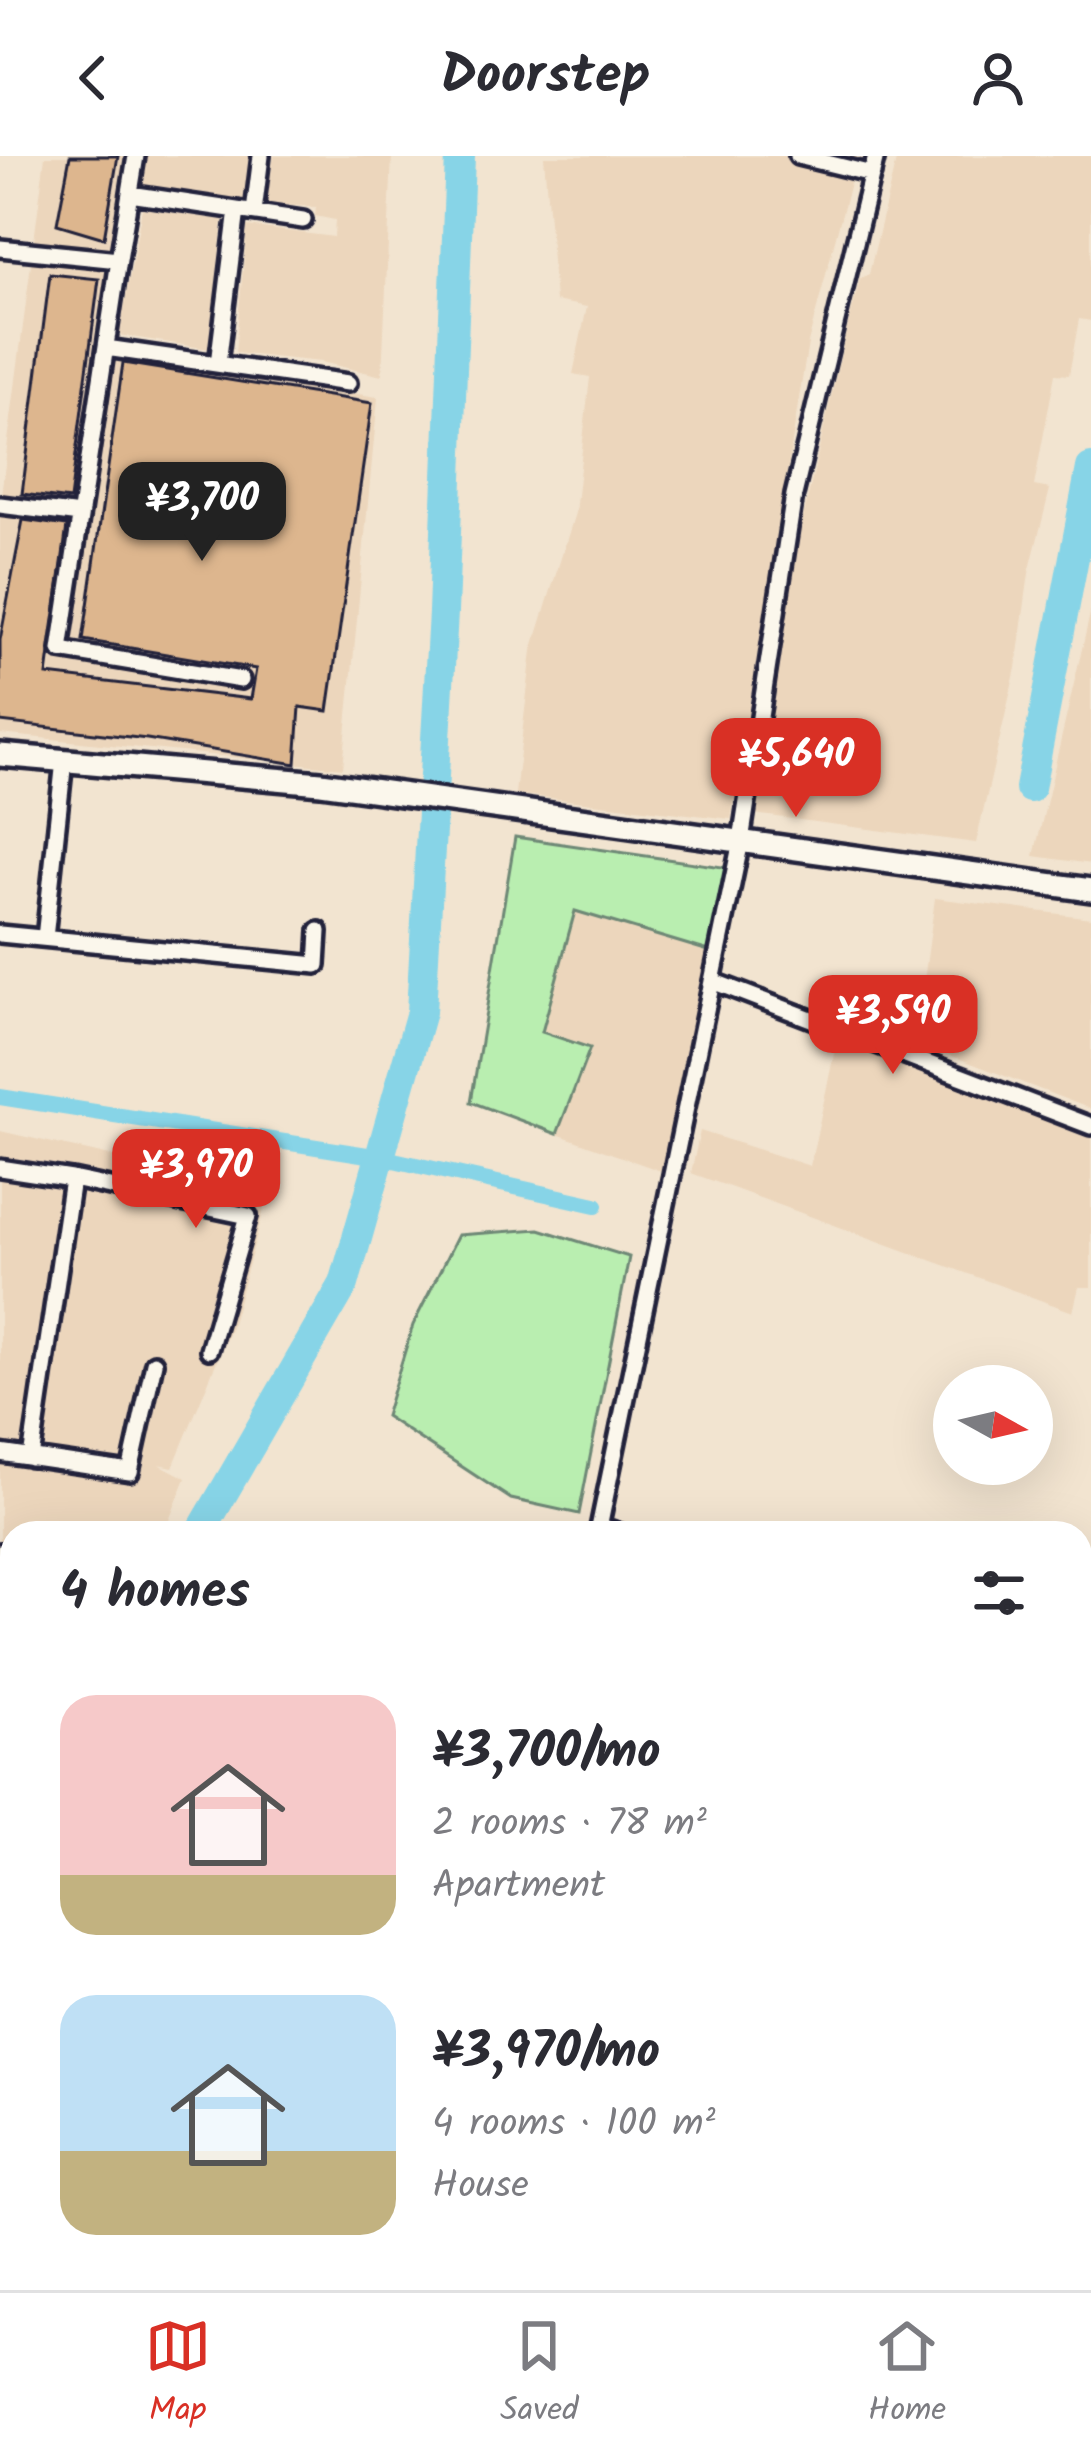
<!DOCTYPE html>
<html lang="en">
<head>
<meta charset="utf-8">
<style>
  body { margin:0; font-family:Kalam,sans-serif; background:#f2f2f3; color:#2b2b33; height:100vh; display:flex; flex-direction:column; font-size:45px; white-space:nowrap }
  * { box-sizing:border-box; margin:0 }
  p { font-size:39px; color:#7c7c81 }
  .icon { flex:none; width:66px; height:66px; fill:none; stroke:currentColor; stroke-width:2; stroke-linecap:round; stroke-linejoin:round }
  .map { position:relative; flex:1; overflow:hidden }
  .sheet { position:absolute; left:0px; top:1365px; width:1092px; height:771px; display:flex; flex-direction:column; background:#fff; border-radius:36px 36px 0 0; box-shadow:0 12px 48px #0002 }
  .sheet>* { flex:none }
  .needle { width:78px; rotate:98deg }
  .buttons { position:absolute; left:933px; top:1209px; display:grid; gap:24px }
  .buttons a { display:grid; place-items:center; width:120px; height:120px; border-radius:50%; background:#fff; box-shadow:0 12px 48px #0002; font-size:60px }
  .price { position:absolute; translate:-50% -102px; padding:0 27px; border-radius:24px; background:#d93025; color:#fff; font-size:39px; line-height:78px; filter:drop-shadow(0 3px 6px #0008) }
  .price::after { content:''; position:absolute; left:50%; top:72px; width:36px; height:27px; margin-left:-18px; background:inherit; clip-path:polygon(0 0,100% 0,50% 100%) }
  .price.on { background:#222; color:#fff }
  ul { padding:0; list-style:none }
  li { display:flex; align-items:center; gap:36px; height:300px; padding:0 60px }
  li span { display:grid; place-items:center; flex:none; width:336px; height:240px; border-radius:36px; color:#555 }
  li>.icon { margin-inline-start:auto }
  span .icon { width:144px; height:144px; fill:#fffc; stroke-width:1 }
  li b { font-size:51px }
  h2 { display:flex; justify-content:space-between; align-items:center; height:144px; padding:0 60px; font-size:51px }
  header { display:flex; justify-content:space-between; align-items:center; height:156px; padding:0 60px; background:#fff; font-size:54px; font-weight:800 }
  .tabs { display:flex; justify-content:space-around; align-items:center; height:168px; border-top:3px solid #e1e1e2; background:#fff; font-size:33px; color:#7c7c81 }
  .tabs a { display:grid; justify-items:center; gap:6px }
  .tabs .on { color:#d93025 }
  .map>svg:first-child { display:block }
  .built { fill:#ecd6bc }
  .green { fill:#b9eeb0; stroke:#6e8876; stroke-width:3 }
  .lines { fill:none; stroke-linecap:round; stroke-linejoin:round }
  .canal { stroke:#87d4e7; stroke-width:16 }
  .river { stroke:#87d4e7; stroke-width:30 }
  .building { fill:#ddb68e; stroke:#22223b; stroke-width:3 }
  .minor-casing { stroke:#22223b; stroke-width:24 }
  .tertiary-casing { stroke:#22223b; stroke-width:30 }
  .minor { stroke:#fbf7ec; stroke-width:15 }
  .tertiary { stroke:#fbf7ec; stroke-width:21 }
</style>
</head>
<body>
<header><svg class="icon" aria-label="back" viewBox="0 0 24 24"><path d="M15 5l-7 7 7 7"/></svg>Doorstep<svg class="icon" aria-label="person" viewBox="0 0 24 24"><circle cx="12" cy="8" r="4"/><path d="M4 21q1-7 8-7t8 7"/></svg></header>
<div class="map">
<svg width="1091" height="2134" viewBox="0 0 1091 2134">
  <rect width="100%" height="100%" fill="#f2e4d0"/>
  <filter id="ink" filterUnits="userSpaceOnUse"><feTurbulence type="fractalNoise" baseFrequency=".00833" numOctaves="2"/><feDisplacementMap in="SourceGraphic" scale="24" xChannelSelector="R" yChannelSelector="G"/><feConvolveMatrix kernelMatrix="1 2 1 2 8 2 1 2 1" color-interpolation-filters="sRGB"/></filter>
  <g filter="url(#ink)">
    <path class="built" d="M 45,0 L 133,0 L 114,203 L 378,241 L 343,612 L 0,578 L 0,347 Z
      M 146,0 L 252,0 L 247,44 L 141,29 Z
      M 274,0 L 392,0 L 382,220 L 321,206 L 235,197 L 247,70 L 334,81 L 335,64 L 315,60 L 316,51 L 265,48 Z
      M 544,0 L 857,0 L 808,187 L 731,663 L 515,638 L 532,495 L 575,357 L 590,221 L 573,218 L 587,151 L 555,145 Z
      M 897,0 L 1091,0 L 1091,165 L 1079,163 L 1069,219 L 1055,218 L 1034,330 L 1050,333 L 1029,417 L 1016,512 L 976,687 L 754,658 L 799,379 L 844,185 L 860,123 L 869,118 Z
      M 142,52 L 223,64 L 209,193 L 119,179 Z
      M 1091,454 L 1091,708 L 1034,700 Z
      M 935,742 L 1091,762 L 1091,953 L 916,886 Z
      M 576,754 L 709,795 L 661,1015 L 557,978 L 590,892 L 542,877 Z
      M 837,884 L 1074,963 L 1072,975 L 1091,982 L 1091,1131 L 1079,1131 L 1073,1156 L 691,1017 L 700,975 L 810,1010 Z
      M 0,975 L 269,1036 L 231,1171 L 173,1311 L 159,1308 L 186,1322 L 164,1377 L 12,1377 L 12,1581 L 0,1600 Z
      M 1080,2112 L 1091,2113 L 1091,2134 L 948,2134 L 950,2124 L 1080,2124 Z"/>
    <path class="green" d="M 515,681 L 729,712 L 709,795 L 575,755 L 542,876 L 590,892 L 557,978 L 471,946 Z
      M 539,1073 L 629,1101 L 579,1358 L 511,1343 L 385,1260 L 413,1169 L 458,1079 Z"/>
    <g class="lines">
      <path class="canal" d="M 0,941 L 380,1001 L 596,1049
        M 1080,2086 L 1091,2088"/>
      <path class="river" d="M 1030,632 L 1091,312
        M 200,1377 L 344,1128 L 421,856 L 443,456 L 460,0
        M 0,1742 L 12,1720"/>
    </g>
    <path class="building" d="M 70,0 L 118,0 L 104,82 L 57,68 Z
      M 50,118 L 99,123 L 70,344 L 22,338 Z
      M 123,207 L 372,247 L 328,555 L 300,551 L 296,608 L 147,583 L 0,566 L 0,484 L 23,364 L 67,370 L 47,519 L 251,543 L 256,513 L 83,484 Z"/>
    <g class="lines">
      <defs>
        <path id="minor" d="M 798,0 L 872,18
          M 130,38 L 303,64
          M 254,56 L 261,0
          M 0,92 L 119,104 L 136,0
          M 119,104 L 60,494 L 241,524
          M 106,192 L 348,227
          M 218,208 L 237,54
          M 0,349 L 80,359
          M 0,778 L 317,809 L 319,775
          M 45,782 L 64,604
          M 712,825 L 1091,970
          M 0,1012 L 72,1023 L 31,1302
          M 72,1023 L 248,1060 L 209,1194
          M 0,1297 L 130,1316 L 154,1207
          M 600,1370 L 620,1377
          M 598,1377 L 741,685 L 794,339 L 876,0
          M 0,1396 L 12,1398
          M 1080,1877 L 1091,1879
          M 1080,2026 L 1091,2028"/>
        <path id="tertiary" d="M 0,599 L 321,627 L 1091,734"/>
      </defs>
      <use href="#minor" class="minor-casing"/>
      <use href="#tertiary" class="tertiary-casing"/>
      <use href="#minor" class="minor"/>
      <use href="#tertiary" class="tertiary"/>
    </g>
  </g>
</svg>
<div class="buttons">
<a><svg class="needle" viewBox="-14 -14 28 28"><path d="M0-13l5 13h-10z" fill="#e53935"/><path d="M0 13l5-13h-10z" fill="#7c7c81"/></svg></a>
</div>
<b class="price on" style="left:202px;top:408px">¥3,700</b>
<b class="price" style="left:796px;top:664px">¥5,640</b>
<b class="price" style="left:893px;top:921px">¥3,590</b>
<b class="price" style="left:196px;top:1075px">¥3,970</b>
<section class="sheet">
<h2>4 homes<svg class="icon" aria-label="filters" viewBox="0 0 24 24"><path d="M4 7h16M4 17h16"/><circle cx="9" cy="7" r="2"/><circle cx="15" cy="17" r="2"/></svg></h2>
<ul>
<li><span style="background:linear-gradient(#f6c9c9 75%,#c2b280 0)"><svg class="icon" aria-label="home" viewBox="0 0 24 24"><path d="M3 11l9-7 9 7M6 9v11h12V9"/></svg></span><div><b>¥3,700/mo</b><p>2 rooms · 78 m²</p><p>Apartment</p></div></li>
<li><span style="background:linear-gradient(#bfe0f5 65%,#c2b280 0)"><svg class="icon" aria-label="home" viewBox="0 0 24 24"><path d="M3 11l9-7 9 7M6 9v11h12V9"/></svg></span><div><b>¥3,970/mo</b><p>4 rooms · 100 m²</p><p>House</p></div></li>
</ul>
</section>
</div>
<nav class="tabs">
<a class="on"><svg class="icon" aria-label="map" viewBox="0 0 24 24"><path d="M3 6l6-2 6 2 6-2v14l-6 2-6-2-6 2zM9 4v14M15 6v14"/></svg>Map</a>
<a><svg class="icon" aria-label="saved" viewBox="0 0 24 24"><path d="M7 4h10v16l-5-4-5 4z"/></svg>Saved</a>
<a><svg class="icon" aria-label="home" viewBox="0 0 24 24"><path d="M3 11l9-7 9 7M6 9v11h12V9"/></svg>Home</a>
</nav>
</body>
</html>
